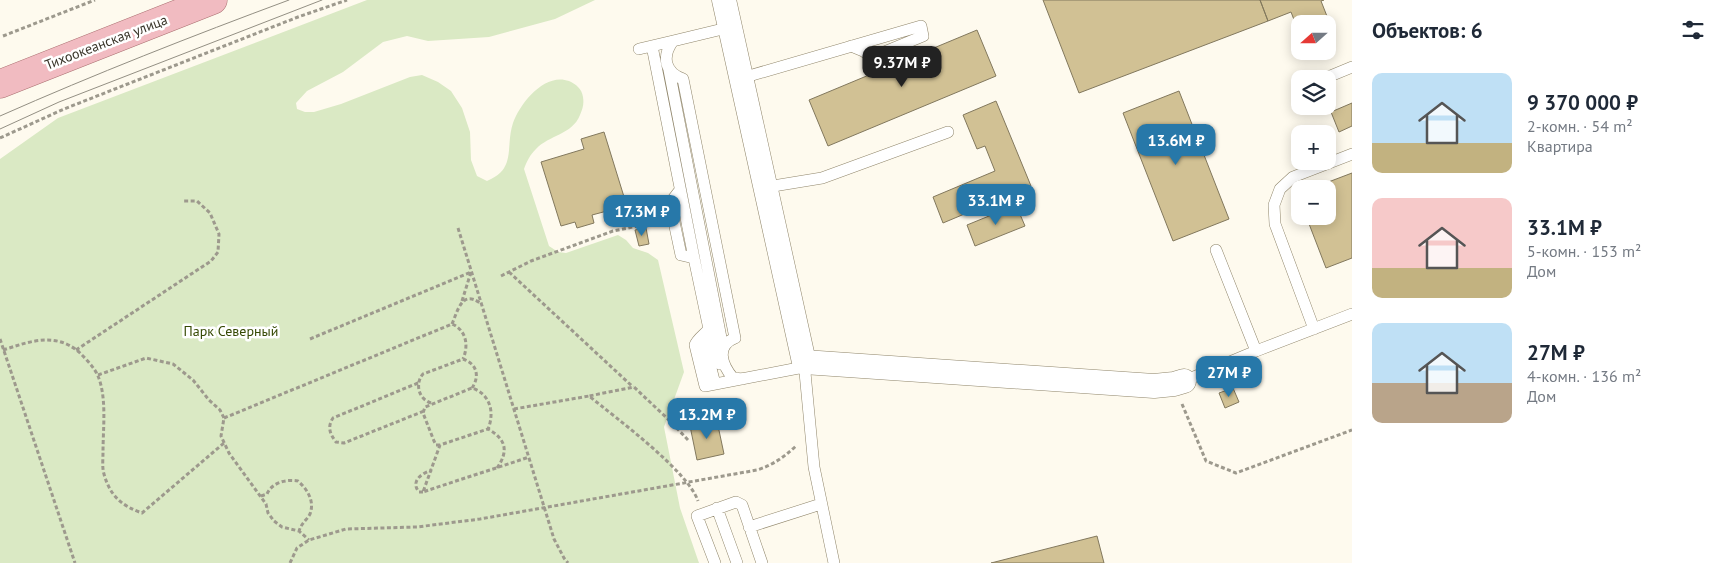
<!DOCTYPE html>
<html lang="ru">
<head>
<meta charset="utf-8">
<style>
  body { margin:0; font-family:"PT Sans",sans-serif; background:#f6f6f7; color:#1f2937; height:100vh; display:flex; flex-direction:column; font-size:19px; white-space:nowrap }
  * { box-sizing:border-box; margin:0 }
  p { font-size:16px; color:#747a83 }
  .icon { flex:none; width:28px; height:28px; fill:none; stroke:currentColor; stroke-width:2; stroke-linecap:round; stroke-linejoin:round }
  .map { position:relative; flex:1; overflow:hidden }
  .side { display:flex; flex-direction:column; background:#fff; width:375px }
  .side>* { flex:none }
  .needle { width:32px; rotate:249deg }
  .buttons { position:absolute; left:1291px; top:15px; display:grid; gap:10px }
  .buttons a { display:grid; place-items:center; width:45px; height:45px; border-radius:10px; background:#fff; box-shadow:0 2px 12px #0003; font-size:25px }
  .price { position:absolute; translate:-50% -42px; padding:0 11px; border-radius:10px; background:#2778a9; color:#fff; font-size:16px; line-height:32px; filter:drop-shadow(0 1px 2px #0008) }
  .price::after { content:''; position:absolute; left:50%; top:30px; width:15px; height:11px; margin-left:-8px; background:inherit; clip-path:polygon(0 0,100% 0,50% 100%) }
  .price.selected { background:#222; color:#fff }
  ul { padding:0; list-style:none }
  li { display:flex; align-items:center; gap:15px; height:125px; padding:0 20px }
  li span { display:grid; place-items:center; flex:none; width:140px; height:100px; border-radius:10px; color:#555 }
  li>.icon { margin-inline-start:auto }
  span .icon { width:60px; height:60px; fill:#fffc; stroke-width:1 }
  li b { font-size:21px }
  h2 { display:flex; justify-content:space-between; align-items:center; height:60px; padding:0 20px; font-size:21px }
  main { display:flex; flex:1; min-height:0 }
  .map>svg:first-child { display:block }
  .green { fill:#dae9c4 }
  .building { fill:#d1c194; stroke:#82785d }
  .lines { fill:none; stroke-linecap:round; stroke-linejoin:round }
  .service-casing { stroke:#90866b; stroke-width:12 }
  .minor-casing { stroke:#90866b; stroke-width:25 }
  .primary-casing { stroke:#aa6f70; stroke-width:29 }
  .path { stroke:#9d998d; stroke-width:3; stroke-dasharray:4 2.5; stroke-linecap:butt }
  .service { stroke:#fff; stroke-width:11 }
  .minor { stroke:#fff; stroke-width:24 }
  .primary { stroke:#f1bbc1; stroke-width:28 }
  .tram { stroke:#938f83; stroke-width:1 }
  .labels { text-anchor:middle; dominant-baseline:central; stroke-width:5; stroke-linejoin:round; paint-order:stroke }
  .street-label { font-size:14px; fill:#393529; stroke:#fff }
  .park-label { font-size:14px; fill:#364904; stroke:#fff }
</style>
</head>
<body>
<main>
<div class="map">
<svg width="1352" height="563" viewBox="0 0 1352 563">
  <rect width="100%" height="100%" fill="#fefaee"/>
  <path class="green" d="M 367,0 L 595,0 L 555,19 L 489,37 L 428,41 L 407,36 L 383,42 L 343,72 L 307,91 L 296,103 L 297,109 L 305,112 L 314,112 L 341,104 L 410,77 L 422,75 L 438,82 L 451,91 L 462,108 L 470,132 L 471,160 L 477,176 L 487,181 C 517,169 505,147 513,123 C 520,103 545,72 569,81 C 576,84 582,89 583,97 C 584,104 583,108 580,115 C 572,135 549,135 536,149 C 530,155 527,161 524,169 L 549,246 L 558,252 L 566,253 L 618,235 L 626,240 L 633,248 L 648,253 L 658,260 L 684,372 L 664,427 L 680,508 L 699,563 L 0,563 L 0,159 L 58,118 Z"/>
  <path class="building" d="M 1043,0 L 1260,0 L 1268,21 L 1079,93 Z
    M 1260,0 L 1324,0 L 1321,1 L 1332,29 L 1328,30 L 1328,24 L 1300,24 L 1300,35 L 1291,12 L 1268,21 Z
    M 977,30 L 996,76 L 828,146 L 809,100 Z
    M 1179,91 L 1229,219 L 1173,241 L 1123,113 Z
    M 996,101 L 1031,186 L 943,223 L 933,197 L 995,171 L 985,146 L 977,149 L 963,115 Z
    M 1352,103 L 1352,126 L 1339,132 L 1331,112 Z
    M 604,132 L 629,213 L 609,219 L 607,211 L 592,215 L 594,223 L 577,228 L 575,222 L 561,226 L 541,162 L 584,149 L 581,139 Z
    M 1352,173 L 1352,258 L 1326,268 L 1306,216 L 1328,216 L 1328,189 L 1310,189 Z
    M 1016,205 L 1025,226 L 975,246 L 967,225 Z
    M 646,228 L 649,244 L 639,246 L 635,230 Z
    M 1233,388 L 1239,402 L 1225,408 L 1219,393 Z
    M 717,421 L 724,454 L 697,460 L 690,426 Z
    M 1097,536 L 1104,563 L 991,563 Z"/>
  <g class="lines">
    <defs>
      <path id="service" d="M 731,27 L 673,41 C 662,56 664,72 683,79 L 735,338 C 715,346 722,365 733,378 L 743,379
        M 652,46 L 694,258
        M 639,49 L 673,41
        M 669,70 L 723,348
        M 742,78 L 921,26 L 923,36 L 872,57 L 863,51 L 851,46
        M 1323,79 L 1352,67
        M 767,187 L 822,178 L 948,132
        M 680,190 L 670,203 L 681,255 L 694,258 L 709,329 C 705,334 697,339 695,345 L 705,386 L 804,367
        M 1216,250 L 1256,351
        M 709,329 L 720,364
        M 1314,329 L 1275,224 L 1274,205 L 1280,189 L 1293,177 L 1352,154
        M 703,337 L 715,384
        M 804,362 L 814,467 L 834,563
        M 1184,381 L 1256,351 L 1352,314
        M 717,508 L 737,563
        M 749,527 L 821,504
        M 715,563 L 697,516 L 736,502 L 742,505 L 762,563"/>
      <path id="minor" d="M 724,0 L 804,362 L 1154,386 L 1174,384 L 1184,381"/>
      <path id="primary" d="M 0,84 L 213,0"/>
    </defs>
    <use href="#service" class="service-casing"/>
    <use href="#minor" class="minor-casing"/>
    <use href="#primary" class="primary-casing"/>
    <path class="path" d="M 3,36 L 95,0
      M 0,138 L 64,109 L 298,17 L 347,0
      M 458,228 L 554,539 L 564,558 L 568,563
      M 509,272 L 633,387
      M 501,276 L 531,261 L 613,231 L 658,222
      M 462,301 L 471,272
      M 452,324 C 458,310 462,290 480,303
      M 0,339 L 75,563
      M 310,339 L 471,272
      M 3,350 C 31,341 55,332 79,352 C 86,359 94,367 98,376 C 107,398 103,428 103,452 C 103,459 102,468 104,474 C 110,496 122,506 142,513 L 224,443
      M 76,350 L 211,261 L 218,252 L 219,234 L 210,213 L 197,201 L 184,201
      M 98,375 L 146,358 L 173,364 L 193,380 L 209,400 L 220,410 L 224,418 L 221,436 L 229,453 L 266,504 L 268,513 L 274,521 L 282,527 L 299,531 L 309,540
      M 418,383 L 333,418 C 327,427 330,434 336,442 L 344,443 L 424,411
      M 431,403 C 418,399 415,383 423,374 L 463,359 C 477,364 480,376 472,388
      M 1182,404 L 1206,461 L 1236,473 L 1352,430
      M 514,409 L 589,396
      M 224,418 L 452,324 C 466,330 469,345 463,359
      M 688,440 L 671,422 L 634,387 L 589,396 C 616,418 688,471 698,501
      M 440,445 L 436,445 L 434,441 L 423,413 L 425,407 L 472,388 C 490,394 495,412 488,429
      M 497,468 C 509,451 506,439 488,429 L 440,445 L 423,492 C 458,480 494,469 529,457
      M 423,492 L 419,492 C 410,481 422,473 432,470
      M 261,496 L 267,494 C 272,482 287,479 298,481 C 307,489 315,501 310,514 C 307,520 302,522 299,531
      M 290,563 L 297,548 L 309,540 L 346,529 L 417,527 L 480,519 L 757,470 C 773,465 784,457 796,446"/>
    <use href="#service" class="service"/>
    <use href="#minor" class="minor"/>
    <use href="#primary" class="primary"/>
    <path class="tram" d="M 0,116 C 95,74 192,36 289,0
      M 0,129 L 59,102 L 322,0"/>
  </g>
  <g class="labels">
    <g class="street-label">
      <text transform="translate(106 42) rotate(-21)">Тихоокеанская улица</text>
    </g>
    <g class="park-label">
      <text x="231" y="331">Парк Северный</text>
    </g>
  </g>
</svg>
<div class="buttons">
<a><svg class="needle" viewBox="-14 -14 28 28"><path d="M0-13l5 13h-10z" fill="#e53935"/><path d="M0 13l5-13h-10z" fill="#747a83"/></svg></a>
<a><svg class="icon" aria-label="layers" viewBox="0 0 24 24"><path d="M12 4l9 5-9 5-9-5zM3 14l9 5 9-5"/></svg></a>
<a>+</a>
<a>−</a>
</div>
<b class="price selected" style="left:902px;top:88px">9.37M ₽</b>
<b class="price" style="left:1176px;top:166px">13.6M ₽</b>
<b class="price" style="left:996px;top:226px">33.1M ₽</b>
<b class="price" style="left:642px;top:237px">17.3M ₽</b>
<b class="price" style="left:1229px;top:398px">27M ₽</b>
<b class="price" style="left:707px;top:440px">13.2M ₽</b>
</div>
<section class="side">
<h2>Объектов: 6<svg class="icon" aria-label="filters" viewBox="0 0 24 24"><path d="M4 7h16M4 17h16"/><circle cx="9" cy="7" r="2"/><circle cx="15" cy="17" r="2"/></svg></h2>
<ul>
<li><span style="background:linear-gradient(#bfe0f5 70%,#c2b280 0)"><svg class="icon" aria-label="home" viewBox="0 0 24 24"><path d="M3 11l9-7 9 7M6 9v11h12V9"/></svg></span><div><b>9 370 000 ₽</b><p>2-комн. · 54 m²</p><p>Квартира</p></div></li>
<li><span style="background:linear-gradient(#f6c9c9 70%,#c2b280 0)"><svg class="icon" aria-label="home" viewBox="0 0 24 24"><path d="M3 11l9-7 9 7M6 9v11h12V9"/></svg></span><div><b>33.1M ₽</b><p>5-комн. · 153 m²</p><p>Дом</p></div></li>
<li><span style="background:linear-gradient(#bfe0f5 60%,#b9a48a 0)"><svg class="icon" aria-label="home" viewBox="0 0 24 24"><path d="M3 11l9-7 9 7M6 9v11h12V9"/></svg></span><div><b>27M ₽</b><p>4-комн. · 136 m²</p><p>Дом</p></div></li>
</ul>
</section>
</main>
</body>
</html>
